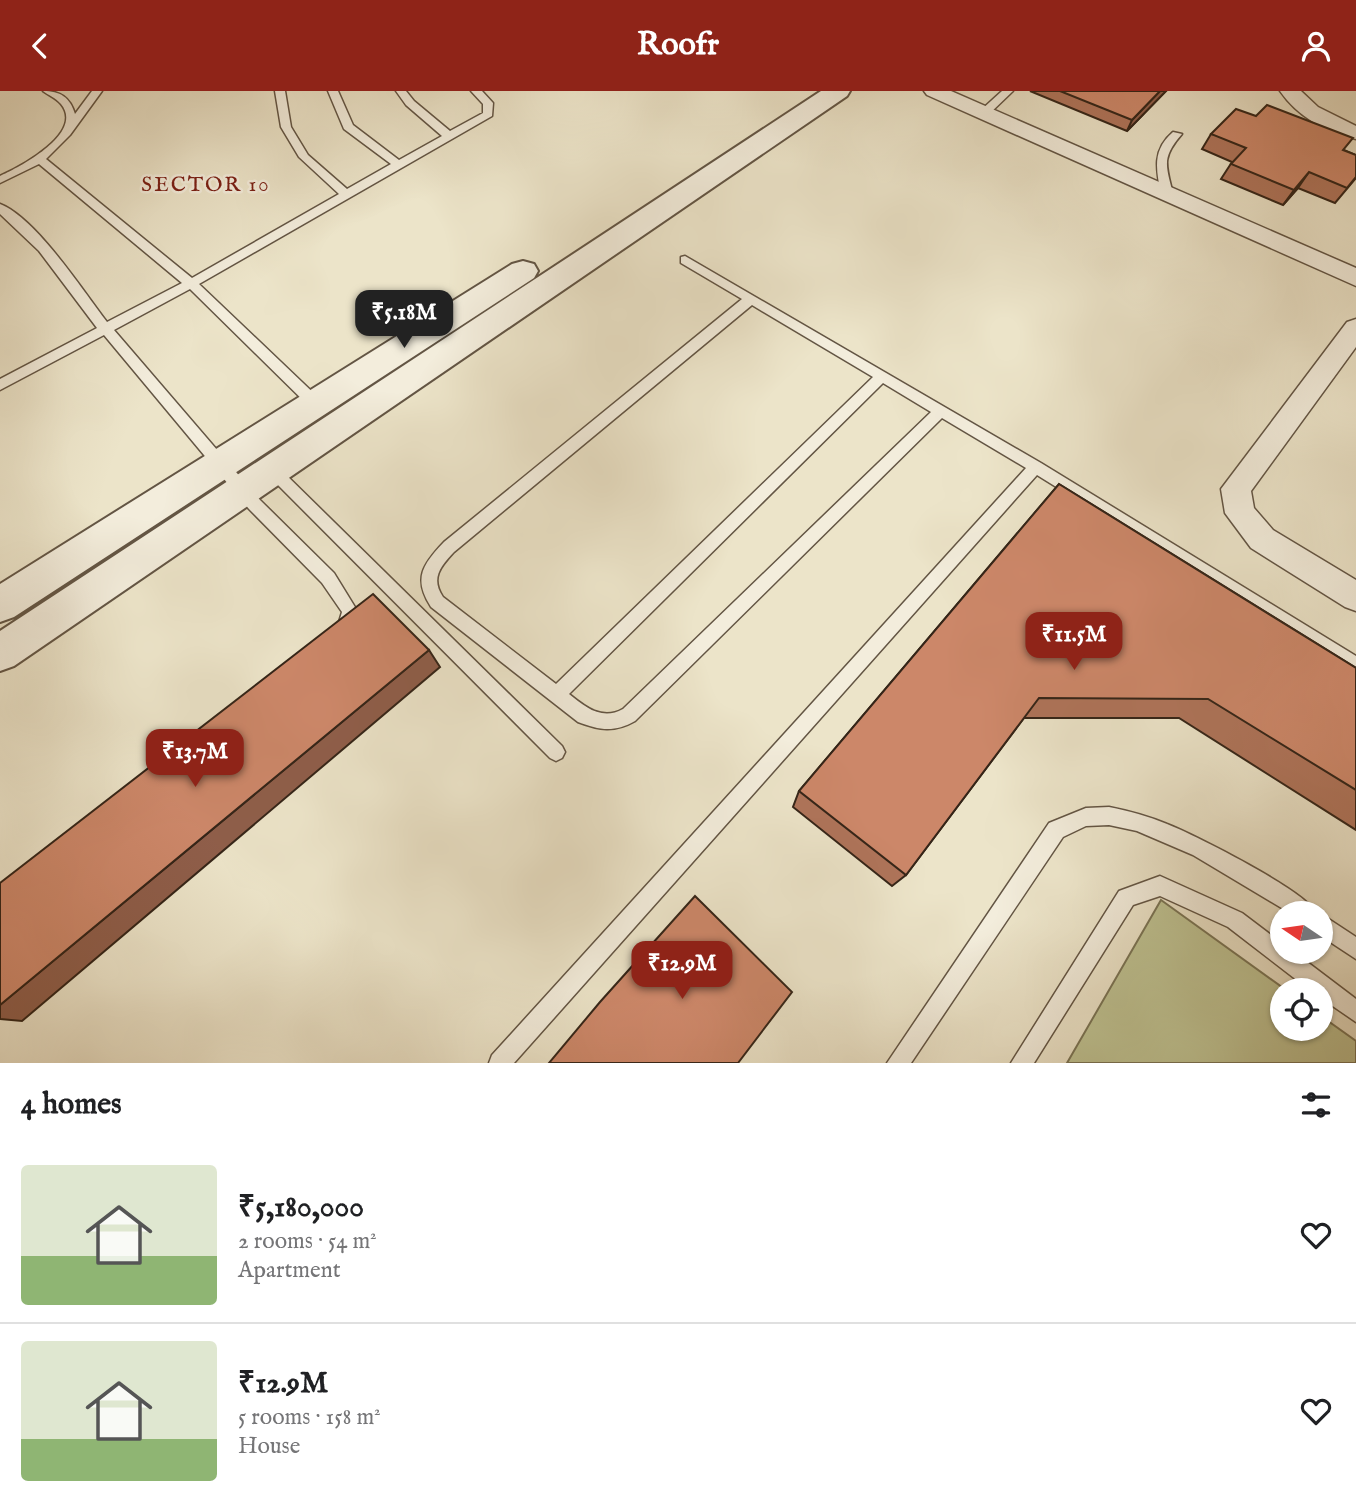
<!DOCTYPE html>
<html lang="en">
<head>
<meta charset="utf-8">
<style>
  body { margin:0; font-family:"IM FELL English",serif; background:#f2f2f2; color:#202124; height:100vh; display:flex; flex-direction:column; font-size:26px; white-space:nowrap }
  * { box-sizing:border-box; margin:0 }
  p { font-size:23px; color:#757577 }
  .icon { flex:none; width:38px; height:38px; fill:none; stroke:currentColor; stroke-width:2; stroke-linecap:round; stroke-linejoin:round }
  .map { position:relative; height:972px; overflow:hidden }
  .sheet { display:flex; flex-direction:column; background:#fff; flex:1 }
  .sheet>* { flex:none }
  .needle { width:46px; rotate:283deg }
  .buttons { position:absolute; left:1270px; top:810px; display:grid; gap:14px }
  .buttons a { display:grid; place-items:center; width:63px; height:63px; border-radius:50%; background:#fff; box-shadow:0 2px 5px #0004; font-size:35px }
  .price { position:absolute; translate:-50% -60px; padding:0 16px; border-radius:14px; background:#8f2418; color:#fff; font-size:23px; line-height:46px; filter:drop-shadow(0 2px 4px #0008) }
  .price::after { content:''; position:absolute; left:50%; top:42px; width:21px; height:16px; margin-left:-10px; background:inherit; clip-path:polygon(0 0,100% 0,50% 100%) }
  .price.current { background:#222; color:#fff }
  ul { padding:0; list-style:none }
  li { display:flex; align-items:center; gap:21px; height:175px; padding:0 21px }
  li+li { border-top:2px solid #e0e0e0 }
  li span { display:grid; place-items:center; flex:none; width:196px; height:140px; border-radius:7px; color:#555 }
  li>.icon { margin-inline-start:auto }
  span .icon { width:84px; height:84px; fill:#fffc; stroke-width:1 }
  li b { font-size:30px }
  h2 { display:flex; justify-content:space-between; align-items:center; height:84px; padding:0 21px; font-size:30px }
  header { display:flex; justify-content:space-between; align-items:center; height:91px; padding:0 21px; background:#8f2418; color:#fff; font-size:32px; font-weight:800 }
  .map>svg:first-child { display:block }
  .green { fill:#bec292; stroke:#7a7455; stroke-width:2 }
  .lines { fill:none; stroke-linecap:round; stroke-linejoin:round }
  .service-casing { stroke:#635544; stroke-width:3 }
  .minor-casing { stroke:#635544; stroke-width:3 }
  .tertiary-casing { stroke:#635544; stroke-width:4 }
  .service { fill:#f3eddc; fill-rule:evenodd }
  .minor { fill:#f3eddc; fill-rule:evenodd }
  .tertiary { fill:#f3eddc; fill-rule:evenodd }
  .wall { fill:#af745a; stroke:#352518; stroke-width:2 }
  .shaded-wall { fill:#8f5e4a; stroke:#352518; stroke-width:2 }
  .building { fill:#cc8769; stroke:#352518; stroke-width:2 }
  .labels { text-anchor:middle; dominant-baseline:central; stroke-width:5; stroke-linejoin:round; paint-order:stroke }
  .far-neighbourhood-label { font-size:21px; letter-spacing:2px; fill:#7a1f14; stroke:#f3eddc }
</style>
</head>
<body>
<header><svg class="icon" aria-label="back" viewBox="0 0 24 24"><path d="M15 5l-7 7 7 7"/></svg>Roofr<svg class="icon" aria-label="person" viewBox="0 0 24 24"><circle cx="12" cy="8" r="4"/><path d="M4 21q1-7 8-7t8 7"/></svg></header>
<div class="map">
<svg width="1356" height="972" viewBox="0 0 1356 972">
  <rect width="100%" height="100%" fill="#ece4c9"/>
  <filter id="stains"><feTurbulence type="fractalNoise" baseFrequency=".00286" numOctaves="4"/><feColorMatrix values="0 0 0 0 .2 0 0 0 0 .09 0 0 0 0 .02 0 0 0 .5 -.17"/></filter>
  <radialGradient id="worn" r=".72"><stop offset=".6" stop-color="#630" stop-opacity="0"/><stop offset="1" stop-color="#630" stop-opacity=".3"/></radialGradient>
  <path class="green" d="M 1161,809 L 1286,899 L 1283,900 L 1283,938 L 1321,938 L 1321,925 L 1356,950 L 1356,972 L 1067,972 Z"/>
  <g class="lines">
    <defs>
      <path id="service" d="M 43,0 C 60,0 70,6 75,23 L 92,0 L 102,0 L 70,44 L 46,68 L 192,187 L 339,103 L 299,66 L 281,36 L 275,0 L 285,0 L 291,36 L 308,64 L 347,98 L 391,73 L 344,38 L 328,0 L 338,0 L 353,34 L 399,69 L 442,45 L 406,14 L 396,0 L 406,0 L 414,10 L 450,40 L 483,22 L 483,13 L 471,0 L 482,0 L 493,12 L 492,25 L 199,193 L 324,312 L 326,316 L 324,320 L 314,320 L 190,198 L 114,239 L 260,409 L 334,482 L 358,521 L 350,546 L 344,548 L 338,546 L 336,541 L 342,521 L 322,492 L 249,418 L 104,244 L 0,299 L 0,288 L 97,237 L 39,160 L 0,123 L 0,113 C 36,127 83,200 107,231 L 182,192 L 39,73 L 0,92 L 0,85 C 20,76 85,42 61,13 C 56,7 48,4 43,0 Z
        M 1002,0 L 1013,0 L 988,24 L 980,24 L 980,20 Z
        M 1173,41 L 1182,43 C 1161,67 1166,74 1173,103 L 1167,106 L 1161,103 C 1156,78 1152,59 1173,41 Z
        M 685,165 L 1041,372 L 1356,565 L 1356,582 L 1037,384 L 514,972 L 489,972 L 492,964 L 1026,377 L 942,327 L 635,630 C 614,642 599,639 578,631 L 431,516 C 413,488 422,474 444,451 L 742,208 L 681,172 L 681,166 ZM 752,214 L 873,286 L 556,593 L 443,506 C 430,487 441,475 454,461 ZM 883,292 L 931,321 L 623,618 C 602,630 585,616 569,603 Z
        M 272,373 L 277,375 L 562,655 L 565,661 L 562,667 L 556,670 L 550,667 L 267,383 L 265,379 Z
        M 1109,716 C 1129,720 1148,725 1167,733 C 1193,743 1308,801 1316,822 L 1290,822 L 1193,764 L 1137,740 L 1109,734 L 1086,735 L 1063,746 L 911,972 L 887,972 L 1049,732 L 1086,717 Z
        M 1160,785 L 1242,822 L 1283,853 L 1283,861 L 1294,861 L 1356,908 L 1356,931 L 1321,907 L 1321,900 L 1311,900 L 1228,836 L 1160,805 L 1133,814 L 1034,972 L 1011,972 L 1119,800 Z
        M 1321,823 L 1356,846 L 1356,868 L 1321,845 Z"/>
      <path id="minor" d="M 924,0 L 951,0 L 1356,177 L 1356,195 L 927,4 Z
        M 1280,0 L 1301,0 L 1318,16 L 1356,35 L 1356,48 C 1326,41 1298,26 1280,0 Z
        M 1356,228 L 1356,256 L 1251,400 L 1254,417 L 1273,439 L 1356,489 L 1356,520 L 1345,516 L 1251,457 L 1225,422 L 1221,398 L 1347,231 Z"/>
      <path id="tertiary" d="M 821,0 L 850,0 L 847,5 L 14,575 L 0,580 L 0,540 Z
        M 523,170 L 534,173 L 538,180 L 534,187 L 14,526 L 0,531 L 0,493 L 512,173 Z"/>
    </defs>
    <use href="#service" class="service-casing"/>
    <use href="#minor" class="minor-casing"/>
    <use href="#tertiary" class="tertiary-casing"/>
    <use href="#service" class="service"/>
    <use href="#minor" class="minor"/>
    <use href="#tertiary" class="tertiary"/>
  </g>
  <path class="wall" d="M 1030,0 L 1166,0 L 1127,40 Z
    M 1211,43 L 1344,59 L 1356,64 L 1356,87 L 1335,112 L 1298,97 L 1283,114 L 1221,88 L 1232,71 L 1202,58 Z
    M 1059,393 L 1356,577 L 1356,739 L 1179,627 L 1024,627 L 906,784 L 892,795 L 793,716 L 799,700 Z"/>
  <path class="shaded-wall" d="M 1160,0 L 1166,0 L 1127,40 L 1132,29 Z
    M 1309,81 L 1298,97 L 1283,114 L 1294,99 Z
    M 429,559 L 440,576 L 22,930 L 0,928 L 0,914 Z"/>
  <path class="building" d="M 1060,0 L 1160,0 L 1132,29 Z
    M 1267,14 L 1353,47 L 1343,59 L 1356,64 L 1356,86 L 1347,97 L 1309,81 L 1294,99 L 1231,73 L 1246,57 L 1211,43 L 1236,18 L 1256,25 Z
    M 1059,393 L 1356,577 L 1356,699 L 1208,608 L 1039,607 L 906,784 L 799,700 Z
    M 373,503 L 429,559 L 0,914 L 0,792 Z
    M 695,805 L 792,901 L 738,972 L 549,972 L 600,911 Z"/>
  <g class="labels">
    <g class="far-neighbourhood-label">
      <text x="206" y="94">SECTOR 10</text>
    </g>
  </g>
  <rect width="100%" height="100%" filter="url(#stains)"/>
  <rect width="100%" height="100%" fill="url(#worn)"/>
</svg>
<div class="buttons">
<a><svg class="needle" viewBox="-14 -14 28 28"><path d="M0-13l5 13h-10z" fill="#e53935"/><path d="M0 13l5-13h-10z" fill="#757577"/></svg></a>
<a><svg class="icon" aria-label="locate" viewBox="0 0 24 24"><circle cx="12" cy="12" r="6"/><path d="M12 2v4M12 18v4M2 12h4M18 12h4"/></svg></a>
</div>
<b class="price current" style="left:404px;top:259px">₹5.18M</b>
<b class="price" style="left:1074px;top:581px">₹11.5M</b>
<b class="price" style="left:195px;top:698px">₹13.7M</b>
<b class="price" style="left:682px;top:910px">₹12.9M</b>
</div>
<section class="sheet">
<h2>4 homes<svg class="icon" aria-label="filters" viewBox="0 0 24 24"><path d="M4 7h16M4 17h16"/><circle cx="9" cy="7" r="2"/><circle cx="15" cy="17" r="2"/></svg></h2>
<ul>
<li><span style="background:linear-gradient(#dfe7d0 65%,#8fb573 0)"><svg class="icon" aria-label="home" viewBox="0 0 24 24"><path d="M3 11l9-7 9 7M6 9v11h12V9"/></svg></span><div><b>₹5,180,000</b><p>2 rooms · 54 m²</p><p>Apartment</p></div><svg class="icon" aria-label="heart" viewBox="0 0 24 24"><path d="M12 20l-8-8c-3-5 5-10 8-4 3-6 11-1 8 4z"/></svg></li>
<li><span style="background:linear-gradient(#dfe7d0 70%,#8fb573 0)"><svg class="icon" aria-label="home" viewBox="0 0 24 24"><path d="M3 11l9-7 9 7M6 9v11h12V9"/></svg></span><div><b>₹12.9M</b><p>5 rooms · 158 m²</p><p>House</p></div><svg class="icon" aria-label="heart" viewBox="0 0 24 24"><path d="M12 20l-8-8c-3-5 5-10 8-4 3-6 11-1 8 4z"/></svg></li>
</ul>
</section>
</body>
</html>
